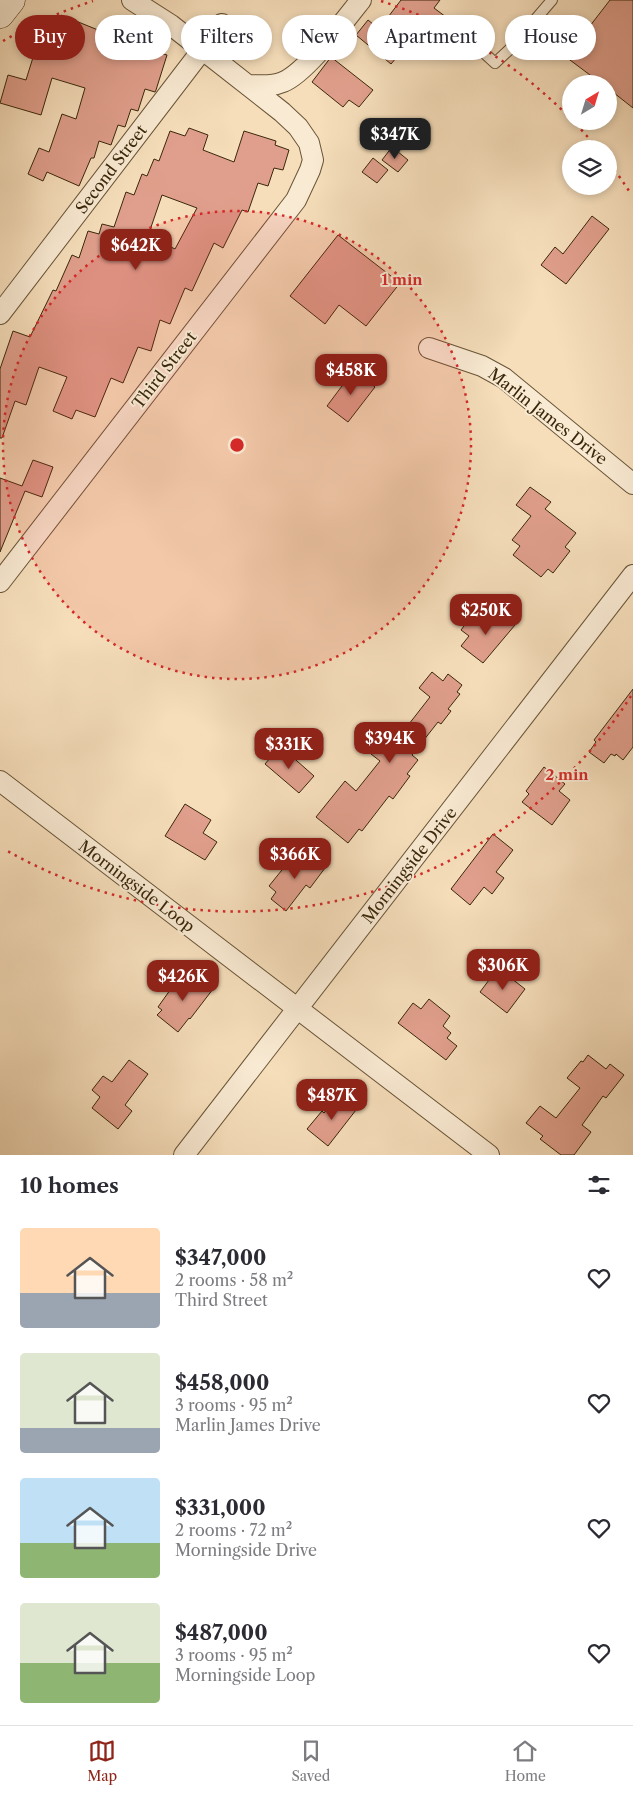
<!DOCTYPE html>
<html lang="en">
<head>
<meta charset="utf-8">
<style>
  body { margin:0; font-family:"Libre Caslon Text",serif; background:#f2f2f3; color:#2b2b33; height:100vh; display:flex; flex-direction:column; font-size:19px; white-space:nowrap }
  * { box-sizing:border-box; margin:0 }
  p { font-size:16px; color:#7c7c81 }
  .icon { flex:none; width:28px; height:28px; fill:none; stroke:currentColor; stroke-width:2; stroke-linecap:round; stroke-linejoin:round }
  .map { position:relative; height:1155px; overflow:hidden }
  .side { display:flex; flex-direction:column; background:#fff; flex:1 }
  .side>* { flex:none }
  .top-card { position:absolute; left:15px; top:15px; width:604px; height:45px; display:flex; gap:10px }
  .needle { width:32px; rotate:38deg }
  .controls { position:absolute; left:562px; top:75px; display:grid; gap:10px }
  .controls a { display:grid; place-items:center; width:55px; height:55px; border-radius:50%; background:#fff; box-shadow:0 2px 8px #0003; font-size:25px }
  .price { position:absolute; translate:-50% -42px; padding:0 11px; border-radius:10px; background:#8f2418; color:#fff; font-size:16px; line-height:32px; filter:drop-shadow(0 1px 2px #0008) }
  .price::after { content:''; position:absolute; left:50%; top:30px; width:15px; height:11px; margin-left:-8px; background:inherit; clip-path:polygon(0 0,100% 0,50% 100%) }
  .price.on { background:#222; color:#fff }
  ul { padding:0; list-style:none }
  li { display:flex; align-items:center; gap:15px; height:125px; padding:0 20px }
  li span { display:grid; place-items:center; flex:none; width:140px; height:100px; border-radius:5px; color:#555 }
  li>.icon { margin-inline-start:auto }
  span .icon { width:60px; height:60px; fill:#fffc; stroke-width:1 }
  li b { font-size:21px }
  h2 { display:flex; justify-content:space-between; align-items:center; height:60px; padding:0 20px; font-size:21px }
  .pill { padding:0 18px; border-radius:22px; background:#fff; box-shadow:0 2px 8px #0003; font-size:18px; line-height:45px }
  .pill.on { background:#8f2418; color:#fff }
  .dock { display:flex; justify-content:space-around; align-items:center; height:70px; border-top:1px solid #e1e1e2; background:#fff; font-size:14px; color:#7c7c81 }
  .dock a { display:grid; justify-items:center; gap:2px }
  .dock .on { color:#8f2418 }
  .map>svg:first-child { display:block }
  .building { fill:#e09f8c; stroke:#3a270b; fill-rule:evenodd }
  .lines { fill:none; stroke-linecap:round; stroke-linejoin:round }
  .lane-casing { stroke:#695537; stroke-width:12 }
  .street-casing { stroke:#695537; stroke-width:22 }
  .secondary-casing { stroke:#3a270b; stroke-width:29 }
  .lane { stroke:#f9ead3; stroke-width:10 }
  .street { stroke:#f9ead3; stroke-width:20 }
  .secondary { stroke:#f9ead3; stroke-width:28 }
  .ring { fill:none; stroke:#d62828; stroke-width:2.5; stroke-dasharray:2.5 5 }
  .labels { text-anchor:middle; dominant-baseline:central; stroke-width:4; stroke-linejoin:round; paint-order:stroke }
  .street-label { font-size:16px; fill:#3a270b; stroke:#f9ead3 }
  .centre { fill:#d62828; stroke:#f9ead3; stroke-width:2.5 }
  .ring-label { font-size:15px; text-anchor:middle; font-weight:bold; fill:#d62828; stroke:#f9ead3; stroke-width:4; stroke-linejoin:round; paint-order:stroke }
</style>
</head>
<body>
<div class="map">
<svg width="633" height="1155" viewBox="0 0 633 1155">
  <rect width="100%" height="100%" fill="#f6debb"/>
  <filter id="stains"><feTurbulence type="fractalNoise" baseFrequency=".004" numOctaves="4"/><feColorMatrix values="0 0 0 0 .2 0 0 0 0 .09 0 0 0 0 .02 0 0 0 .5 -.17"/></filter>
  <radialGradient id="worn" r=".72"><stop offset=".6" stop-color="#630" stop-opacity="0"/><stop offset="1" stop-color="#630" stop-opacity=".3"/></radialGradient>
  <path class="building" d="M 401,0 L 440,0 L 434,8 L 446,17 L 435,33 L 424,25 L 391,64 L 356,35 L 368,20 L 379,29 Z
    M 610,0 L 633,0 L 633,108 L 609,89 L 609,84 L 602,84 L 566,57 Z
    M 61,15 L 103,32 L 101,35 L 167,55 L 156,90 L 155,92 L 145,89 L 138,111 L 131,109 L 125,127 L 118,125 L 111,145 L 99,141 L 94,158 L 91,158 L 79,186 L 47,172 L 43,181 L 28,174 L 39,148 L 49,152 L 62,114 L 76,119 L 85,88 L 52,78 L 41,115 L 0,103 L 8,75 L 26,80 L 35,51 L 45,54 Z
    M 331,57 L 373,90 L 359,107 L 349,100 L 343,107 L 312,82 Z
    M 189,128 L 208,135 L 203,150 L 234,162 L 244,131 L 276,141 L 275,145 L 289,150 L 283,170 L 274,168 L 268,186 L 258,183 L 248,212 L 242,210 L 223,248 L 214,243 L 192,291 L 185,288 L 170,324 L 160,320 L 151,351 L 138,347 L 123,383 L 111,378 L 95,417 L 76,410 L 72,419 L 53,411 L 67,377 L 39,367 L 26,405 L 15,401 L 2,438 L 0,438 L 0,369 L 13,331 L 30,337 L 53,290 L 56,291 L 72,255 L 79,258 L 88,231 L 99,234 L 102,224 L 114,227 L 126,192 L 134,195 L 142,174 L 147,176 L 154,159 L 159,161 L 170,131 L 185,136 ZM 162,195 L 197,208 L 175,249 L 148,236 Z
    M 392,147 L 408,160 L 398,172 L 382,160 Z
    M 373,158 L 388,170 L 377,183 L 362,172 Z
    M 592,216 L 609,229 L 566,284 L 541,265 L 555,247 L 563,254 Z
    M 338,235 L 400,283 L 366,326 L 339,305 L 325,324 L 290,296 Z
    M 354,370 L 375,387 L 348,422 L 327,406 Z
    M 33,460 L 53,467 L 42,497 L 25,491 L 0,552 L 0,478 L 22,486 Z
    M 530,487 L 551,502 L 545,509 L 576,533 L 565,547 L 570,551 L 553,573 L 548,569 L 541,577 L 513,555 L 520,546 L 512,540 L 531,516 L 516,505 Z
    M 496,611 L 515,625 L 483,663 L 461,646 L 469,636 L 461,630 L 470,618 L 483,628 Z
    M 432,672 L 443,681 L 448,674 L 462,685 L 457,692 L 460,694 L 448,709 L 451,711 L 441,724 L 438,722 L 412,755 L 418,760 L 407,774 L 410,776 L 393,799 L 389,796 L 362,831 L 359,829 L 348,843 L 316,817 L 345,781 L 356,791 L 380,761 L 371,754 L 386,735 L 395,742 L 430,697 L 419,688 Z
    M 633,689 L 633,747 L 623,760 L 616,754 L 615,756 L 611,754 L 604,763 L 589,752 L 596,742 L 594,740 Z
    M 280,746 L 314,776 L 299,793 L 265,764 Z
    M 544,767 L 565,784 L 559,791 L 570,800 L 552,825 L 522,802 L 529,794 L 526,791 Z
    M 185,804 L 211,820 L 203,833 L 217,842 L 205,860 L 165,836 Z
    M 493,834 L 513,850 L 496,872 L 504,878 L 492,894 L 484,887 L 470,905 L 451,889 Z
    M 307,853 L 325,868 L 310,888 L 306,885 L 286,911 L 271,899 L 276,892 L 269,886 L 290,860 L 297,866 Z
    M 498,968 L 525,989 L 507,1013 L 480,992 Z
    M 180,976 L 182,976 L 196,987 L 201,979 L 213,989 L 190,1019 L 189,1018 L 178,1032 L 157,1015 L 162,1010 L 158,1007 Z
    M 429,999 L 450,1016 L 443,1026 L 451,1033 L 447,1038 L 457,1046 L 446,1060 L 398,1023 L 413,1003 L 421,1009 Z
    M 588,1055 L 606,1069 L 610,1064 L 624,1075 L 606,1098 L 603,1096 L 582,1125 L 591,1132 L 574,1155 L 561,1155 L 540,1139 L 543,1136 L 526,1123 L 540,1106 L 556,1118 L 580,1088 L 567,1078 L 581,1061 L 583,1062 Z
    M 129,1060 L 148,1074 L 125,1105 L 132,1111 L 118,1129 L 92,1108 L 100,1097 L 92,1090 L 103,1076 L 112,1082 Z
    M 337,1096 L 356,1110 L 328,1146 L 307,1129 L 322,1111 L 324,1113 Z"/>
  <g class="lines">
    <defs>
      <path id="lane" d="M 483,52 L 495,63 L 510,49 L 552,0"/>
      <path id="street" d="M 248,85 C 260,85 272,87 283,82 C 306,73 344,21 361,0
        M 0,314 L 222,24
        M 429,348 L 482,366 L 504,378 L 633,484
        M 0,582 L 296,200 L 310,170 L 313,160 L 309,143 L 298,127 L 282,112 L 171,25 L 132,0
        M 0,781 L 489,1155
        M 184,1155 L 633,575"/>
      <path id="secondary" d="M 0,14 L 11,0"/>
    </defs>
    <use href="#lane" class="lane-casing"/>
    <use href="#street" class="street-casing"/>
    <use href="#secondary" class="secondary-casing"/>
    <use href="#lane" class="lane"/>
    <use href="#street" class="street"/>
    <use href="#secondary" class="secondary"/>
  </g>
  <circle cx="237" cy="445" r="234" fill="#d62828" fill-opacity=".12"/>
  <g class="ring">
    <circle cx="237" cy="445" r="234"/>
    <path d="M631 696A467 467 0 0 1 4 849M3 41A467 467 0 0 1 93 1M381 1A467 467 0 0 1 570 118M576 124A467 467 0 0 1 597 148M610 164A467 467 0 0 1 631 194"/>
  </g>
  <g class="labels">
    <g class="street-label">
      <text transform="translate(111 169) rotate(-53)">Second Street</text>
      <text transform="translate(164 370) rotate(-52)">Third Street</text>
      <text transform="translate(548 416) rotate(38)">Marlin James Drive</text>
      <text transform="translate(409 865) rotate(-52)">Morningside Drive</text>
      <text transform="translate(137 886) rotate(37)">Morningside Loop</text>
    </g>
  </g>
  <circle cx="237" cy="445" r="8" class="centre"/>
  <g class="ring-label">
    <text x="402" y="285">1 min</text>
    <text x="567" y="780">2 min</text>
  </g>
  <rect width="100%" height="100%" filter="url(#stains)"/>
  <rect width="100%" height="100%" fill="url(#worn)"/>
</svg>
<div class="controls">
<a><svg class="needle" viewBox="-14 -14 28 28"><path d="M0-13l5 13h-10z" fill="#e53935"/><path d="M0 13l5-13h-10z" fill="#7c7c81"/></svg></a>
<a><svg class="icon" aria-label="layers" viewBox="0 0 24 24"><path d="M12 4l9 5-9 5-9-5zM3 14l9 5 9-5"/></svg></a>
</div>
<b class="price on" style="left:395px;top:160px">$347K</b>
<b class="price" style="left:136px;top:271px">$642K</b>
<b class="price" style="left:351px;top:396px">$458K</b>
<b class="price" style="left:486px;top:636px">$250K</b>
<b class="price" style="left:390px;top:764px">$394K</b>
<b class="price" style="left:289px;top:770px">$331K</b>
<b class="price" style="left:295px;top:880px">$366K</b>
<b class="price" style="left:503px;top:991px">$306K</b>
<b class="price" style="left:183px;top:1002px">$426K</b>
<b class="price" style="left:332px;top:1121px">$487K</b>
<div class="top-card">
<a class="pill on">Buy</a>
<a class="pill">Rent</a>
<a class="pill">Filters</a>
<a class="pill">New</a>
<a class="pill">Apartment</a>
<a class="pill">House</a>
</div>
</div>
<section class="side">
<h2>10 homes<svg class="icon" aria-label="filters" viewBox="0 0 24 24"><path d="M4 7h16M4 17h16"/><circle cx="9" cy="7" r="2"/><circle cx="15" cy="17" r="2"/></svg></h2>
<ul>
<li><span style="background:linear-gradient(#ffd9b3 65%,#9aa5b1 0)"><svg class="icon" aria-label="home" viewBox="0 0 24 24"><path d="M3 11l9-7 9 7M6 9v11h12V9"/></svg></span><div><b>$347,000</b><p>2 rooms · 58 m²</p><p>Third Street</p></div><svg class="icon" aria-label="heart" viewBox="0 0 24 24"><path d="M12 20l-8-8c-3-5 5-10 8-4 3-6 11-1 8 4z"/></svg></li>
<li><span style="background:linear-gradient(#dfe7d0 75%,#9aa5b1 0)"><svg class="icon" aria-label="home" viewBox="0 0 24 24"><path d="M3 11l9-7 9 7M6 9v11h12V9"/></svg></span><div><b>$458,000</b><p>3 rooms · 95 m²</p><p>Marlin James Drive</p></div><svg class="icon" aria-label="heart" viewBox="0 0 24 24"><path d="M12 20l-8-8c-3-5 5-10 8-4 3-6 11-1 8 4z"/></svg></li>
<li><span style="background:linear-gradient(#bfe0f5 65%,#8fb573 0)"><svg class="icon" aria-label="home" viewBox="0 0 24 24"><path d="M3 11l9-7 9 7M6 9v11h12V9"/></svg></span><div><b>$331,000</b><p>2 rooms · 72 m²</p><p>Morningside Drive</p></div><svg class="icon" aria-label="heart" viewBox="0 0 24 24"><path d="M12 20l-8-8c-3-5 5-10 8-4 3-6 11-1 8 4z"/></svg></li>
<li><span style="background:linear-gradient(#dfe7d0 60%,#8fb573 0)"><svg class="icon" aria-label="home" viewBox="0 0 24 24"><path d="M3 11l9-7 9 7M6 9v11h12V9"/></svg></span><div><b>$487,000</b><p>3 rooms · 95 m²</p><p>Morningside Loop</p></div><svg class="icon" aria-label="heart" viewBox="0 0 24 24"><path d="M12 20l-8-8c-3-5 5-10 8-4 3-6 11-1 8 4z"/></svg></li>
</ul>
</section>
<nav class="dock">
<a class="on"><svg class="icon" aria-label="map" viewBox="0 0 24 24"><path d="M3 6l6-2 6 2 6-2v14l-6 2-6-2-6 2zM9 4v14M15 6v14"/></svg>Map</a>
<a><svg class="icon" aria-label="saved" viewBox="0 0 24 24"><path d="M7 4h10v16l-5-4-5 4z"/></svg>Saved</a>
<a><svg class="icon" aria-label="home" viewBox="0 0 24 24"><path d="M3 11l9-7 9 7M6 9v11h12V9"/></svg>Home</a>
</nav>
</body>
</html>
